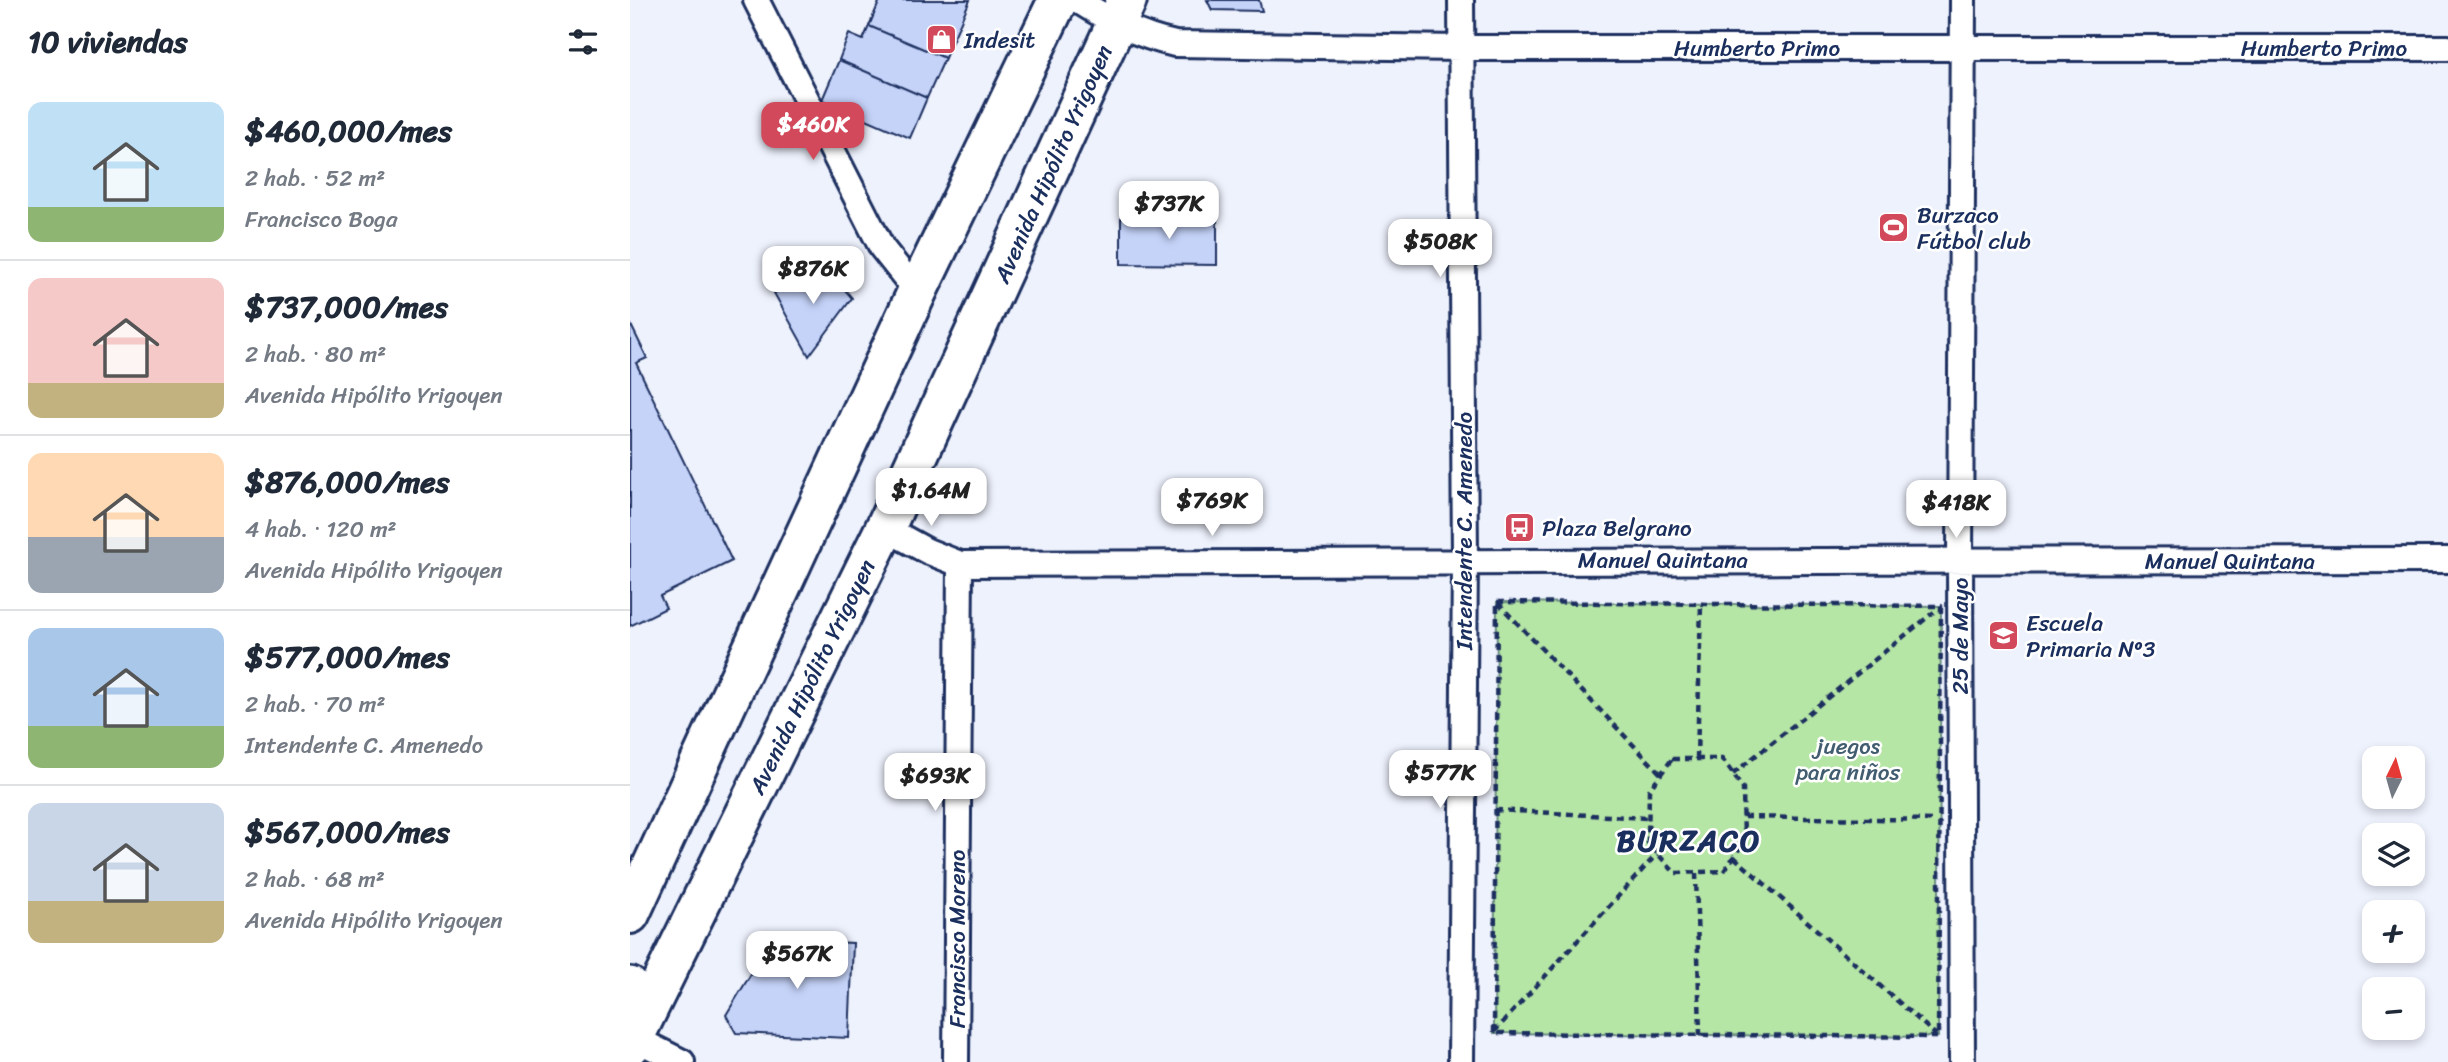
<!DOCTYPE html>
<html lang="es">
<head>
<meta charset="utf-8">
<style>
  body { margin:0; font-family:Sriracha,sans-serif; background:#f6f6f7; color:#1f2937; height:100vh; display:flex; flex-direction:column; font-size:26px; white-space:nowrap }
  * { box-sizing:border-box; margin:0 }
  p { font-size:23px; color:#747a83 }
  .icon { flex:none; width:38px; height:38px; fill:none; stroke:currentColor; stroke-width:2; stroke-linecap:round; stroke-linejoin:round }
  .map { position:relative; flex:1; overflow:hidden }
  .details { display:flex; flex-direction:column; background:#fff; width:630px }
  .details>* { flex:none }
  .needle { width:46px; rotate:5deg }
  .controls { position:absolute; left:1732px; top:746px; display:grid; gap:14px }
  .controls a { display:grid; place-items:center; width:63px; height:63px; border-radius:14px; background:#fff; box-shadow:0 4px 10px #0003; font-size:35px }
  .price { position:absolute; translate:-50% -60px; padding:0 16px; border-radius:14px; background:#fff; color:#222; font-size:23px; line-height:46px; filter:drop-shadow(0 2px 4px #0008) }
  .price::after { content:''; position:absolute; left:50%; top:42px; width:21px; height:16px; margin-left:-10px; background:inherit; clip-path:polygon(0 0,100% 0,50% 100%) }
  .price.current { background:#d1495b; color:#fff }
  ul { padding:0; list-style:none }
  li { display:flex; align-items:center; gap:21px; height:175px; padding:0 28px }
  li+li { border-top:2px solid #e0e1e3 }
  li span { display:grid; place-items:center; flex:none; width:196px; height:140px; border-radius:14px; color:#555 }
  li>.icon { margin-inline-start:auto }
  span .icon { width:84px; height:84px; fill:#fffc; stroke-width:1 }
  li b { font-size:30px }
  h2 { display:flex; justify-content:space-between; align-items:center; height:84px; padding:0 28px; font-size:30px }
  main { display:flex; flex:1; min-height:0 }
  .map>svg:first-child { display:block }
  .green { fill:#b6e6a5; stroke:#688a82; stroke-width:2 }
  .building { fill:#c5d3f9; stroke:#1b2f5e; stroke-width:2 }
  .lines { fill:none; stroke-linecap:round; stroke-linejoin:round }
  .street-casing { stroke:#1b2f5e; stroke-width:30 }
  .secondary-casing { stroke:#1b2f5e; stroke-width:40 }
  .primary-casing { stroke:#1b2f5e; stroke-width:44 }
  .path { stroke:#1b2f5e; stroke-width:4.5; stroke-dasharray:7 5; stroke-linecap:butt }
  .street { stroke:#fff; stroke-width:24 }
  .secondary { stroke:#fff; stroke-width:35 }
  .primary { stroke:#fff; stroke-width:38 }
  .labels { text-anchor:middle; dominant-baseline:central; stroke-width:5; stroke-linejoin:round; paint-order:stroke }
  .poi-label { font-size:23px; fill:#1b2f5e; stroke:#fff; text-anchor:start }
  .street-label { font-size:23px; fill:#1b2f5e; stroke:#fff }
  .park-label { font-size:23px; fill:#425d70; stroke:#fff }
  .district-label { font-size:30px; font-weight:bold; letter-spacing:2px; fill:#1b2f5e; stroke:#fff }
</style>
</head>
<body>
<main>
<section class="details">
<h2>10 viviendas<svg class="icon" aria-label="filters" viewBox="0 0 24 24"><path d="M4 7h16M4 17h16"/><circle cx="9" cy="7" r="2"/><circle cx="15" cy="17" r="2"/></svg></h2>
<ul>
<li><span style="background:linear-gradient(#bfe0f5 75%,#8fb573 0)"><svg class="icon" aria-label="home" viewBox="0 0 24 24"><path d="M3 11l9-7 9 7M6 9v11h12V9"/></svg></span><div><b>$460,000/mes</b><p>2 hab. · 52 m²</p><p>Francisco Boga</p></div></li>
<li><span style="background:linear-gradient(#f6c9c9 75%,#c2b280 0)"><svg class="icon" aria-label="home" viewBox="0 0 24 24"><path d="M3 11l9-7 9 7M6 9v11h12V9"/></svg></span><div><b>$737,000/mes</b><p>2 hab. · 80 m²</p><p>Avenida Hipólito Yrigoyen</p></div></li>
<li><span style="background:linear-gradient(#ffd9b3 60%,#9aa5b1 0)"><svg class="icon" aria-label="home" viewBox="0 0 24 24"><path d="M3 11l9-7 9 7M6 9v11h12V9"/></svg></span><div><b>$876,000/mes</b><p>4 hab. · 120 m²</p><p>Avenida Hipólito Yrigoyen</p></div></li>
<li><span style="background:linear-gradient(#a9c7e8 70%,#8fb573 0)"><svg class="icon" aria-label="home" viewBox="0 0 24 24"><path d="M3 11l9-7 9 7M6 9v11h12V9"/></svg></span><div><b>$577,000/mes</b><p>2 hab. · 70 m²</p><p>Intendente C. Amenedo</p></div></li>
<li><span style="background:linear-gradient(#c9d6e8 70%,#c2b280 0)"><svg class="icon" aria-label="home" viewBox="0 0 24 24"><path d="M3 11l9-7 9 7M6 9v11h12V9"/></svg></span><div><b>$567,000/mes</b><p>2 hab. · 68 m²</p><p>Avenida Hipólito Yrigoyen</p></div></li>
</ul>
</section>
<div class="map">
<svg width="1818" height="1062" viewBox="0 0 1818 1062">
  <rect width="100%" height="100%" fill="#eef2fd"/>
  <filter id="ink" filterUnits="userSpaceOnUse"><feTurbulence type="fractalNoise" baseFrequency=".0143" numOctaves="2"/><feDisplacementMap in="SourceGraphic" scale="14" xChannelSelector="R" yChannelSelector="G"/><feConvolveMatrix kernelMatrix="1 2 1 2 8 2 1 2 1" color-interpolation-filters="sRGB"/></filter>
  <g filter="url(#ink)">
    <path class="green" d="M 867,602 L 1311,606 L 1308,1037 L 864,1033 Z"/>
    <path class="building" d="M 250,0 L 340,0 L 315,58 L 239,26 Z
      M 577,0 L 629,0 L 632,11 L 582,10 Z
      M 239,26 L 315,58 L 297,98 L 209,60 L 219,34 L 233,40 Z
      M 209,60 L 297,98 L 280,138 L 192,100 Z
      M 491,218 L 587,219 L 587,265 L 491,264 Z
      M 195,266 L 222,298 L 179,356 L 144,293 Z
      M 0,323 L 17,358 L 6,363 L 102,561 L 30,596 L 36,608 L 0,626 Z
      M 142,939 L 223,943 L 219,1038 L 106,1033 L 96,1015 Z"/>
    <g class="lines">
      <defs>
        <path id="street" d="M 126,0 L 252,248 L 287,292
          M 447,0 C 479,20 508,36 545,44 L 831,48 L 1818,48
          M 831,0 L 835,559 L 831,1062
          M 255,528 L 297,551 L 330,564 C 826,559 1322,562 1818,560
          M 0,1036 L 52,1062
          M 326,1062 L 330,564
          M 1332,1062 L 1330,562 L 1333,0"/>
        <path id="secondary" d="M 0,985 L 5,1036"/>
        <path id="primary" d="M 0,914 L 287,292 L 428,0
          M 0,1046 L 255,528 L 497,0"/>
      </defs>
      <use href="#street" class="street-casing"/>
      <use href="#secondary" class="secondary-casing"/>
      <use href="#primary" class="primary-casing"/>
      <path class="path" d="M 867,602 L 1311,606 L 1308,1037 L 864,1033 Z
        M 868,603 L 1031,774
        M 1042,759 L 1092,759 L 1113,788 L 1114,842 L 1094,871 L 1045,873 L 1018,843 L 1019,790 Z
        M 1067,759 L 1071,604
        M 1103,774 L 1304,612
        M 865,810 L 1018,818
        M 1114,817 L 1306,820
        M 1104,857 L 1306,1035
        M 1066,873 L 1070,1035
        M 864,1032 L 1027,854"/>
      <use href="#street" class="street"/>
      <use href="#secondary" class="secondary"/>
      <use href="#primary" class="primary"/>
    </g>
  </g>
  <defs>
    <symbol id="shop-square" viewBox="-11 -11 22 22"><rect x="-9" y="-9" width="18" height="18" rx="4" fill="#d1495b" stroke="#fff"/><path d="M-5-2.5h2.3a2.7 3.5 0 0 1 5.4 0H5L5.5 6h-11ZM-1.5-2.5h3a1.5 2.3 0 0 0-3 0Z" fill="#fff"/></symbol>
    <symbol id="stadium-square" viewBox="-11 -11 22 22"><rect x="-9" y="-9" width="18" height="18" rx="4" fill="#d1495b" stroke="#fff"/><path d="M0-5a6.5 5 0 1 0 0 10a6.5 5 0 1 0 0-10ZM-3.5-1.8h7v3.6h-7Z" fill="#fff"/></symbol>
    <symbol id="bus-square" viewBox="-11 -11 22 22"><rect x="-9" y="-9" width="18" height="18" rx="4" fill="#d1495b" stroke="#fff"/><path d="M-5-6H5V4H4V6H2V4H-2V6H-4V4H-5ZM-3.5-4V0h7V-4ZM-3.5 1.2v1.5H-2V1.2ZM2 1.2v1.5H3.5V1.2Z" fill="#fff"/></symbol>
    <symbol id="school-square" viewBox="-11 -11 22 22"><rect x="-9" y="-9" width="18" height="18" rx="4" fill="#d1495b" stroke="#fff"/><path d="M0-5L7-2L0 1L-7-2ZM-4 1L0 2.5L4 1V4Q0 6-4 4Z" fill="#fff"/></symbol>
  </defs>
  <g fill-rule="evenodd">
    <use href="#shop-square" x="294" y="22" width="35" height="35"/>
    <use href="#stadium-square" x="1246" y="210" width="35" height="35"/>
    <use href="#bus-square" x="872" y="510" width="35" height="35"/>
    <use href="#school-square" x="1356" y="618" width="35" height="35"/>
  </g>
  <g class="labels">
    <g class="poi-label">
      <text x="334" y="40">Indesit</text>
      <text x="1287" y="215">Burzaco<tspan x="1287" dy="26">Fútbol club</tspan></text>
      <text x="912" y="528">Plaza Belgrano</text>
      <text x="1396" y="623">Escuela<tspan x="1396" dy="26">Primaria Nº3</tspan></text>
    </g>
    <g class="street-label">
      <text x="1127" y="48">Humberto Primo</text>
      <text x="1694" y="48">Humberto Primo</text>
      <text transform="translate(423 164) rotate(-66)">Avenida Hipólito Yrigoyen</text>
      <text transform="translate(834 531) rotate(-90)">Intendente C. Amenedo</text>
      <text x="1033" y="560">Manuel Quintana</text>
      <text x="1600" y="561">Manuel Quintana</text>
      <text transform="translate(1330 636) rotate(-90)">25 de Mayo</text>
      <text transform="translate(182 677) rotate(-64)">Avenida Hipólito Yrigoyen</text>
      <text transform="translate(327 939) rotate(-90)">Francisco Moreno</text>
    </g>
    <g class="park-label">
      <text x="1218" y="746">juegos<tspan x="1218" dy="26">para niños</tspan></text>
    </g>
    <g class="district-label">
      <text x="1059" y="841">BURZACO</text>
    </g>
  </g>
</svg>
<div class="controls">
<a><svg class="needle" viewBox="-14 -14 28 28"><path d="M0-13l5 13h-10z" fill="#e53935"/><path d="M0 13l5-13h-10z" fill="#747a83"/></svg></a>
<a><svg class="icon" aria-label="layers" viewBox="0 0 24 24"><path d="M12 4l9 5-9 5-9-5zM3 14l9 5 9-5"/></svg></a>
<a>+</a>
<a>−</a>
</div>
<b class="price current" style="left:183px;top:162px">$460K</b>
<b class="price" style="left:539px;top:241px">$737K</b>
<b class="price" style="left:810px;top:279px">$508K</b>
<b class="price" style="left:183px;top:306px">$876K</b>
<b class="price" style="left:301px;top:528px">$1.64M</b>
<b class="price" style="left:582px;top:538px">$769K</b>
<b class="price" style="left:1326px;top:540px">$418K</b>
<b class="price" style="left:810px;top:810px">$577K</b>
<b class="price" style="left:305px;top:813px">$693K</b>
<b class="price" style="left:167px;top:991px">$567K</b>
</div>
</main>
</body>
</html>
